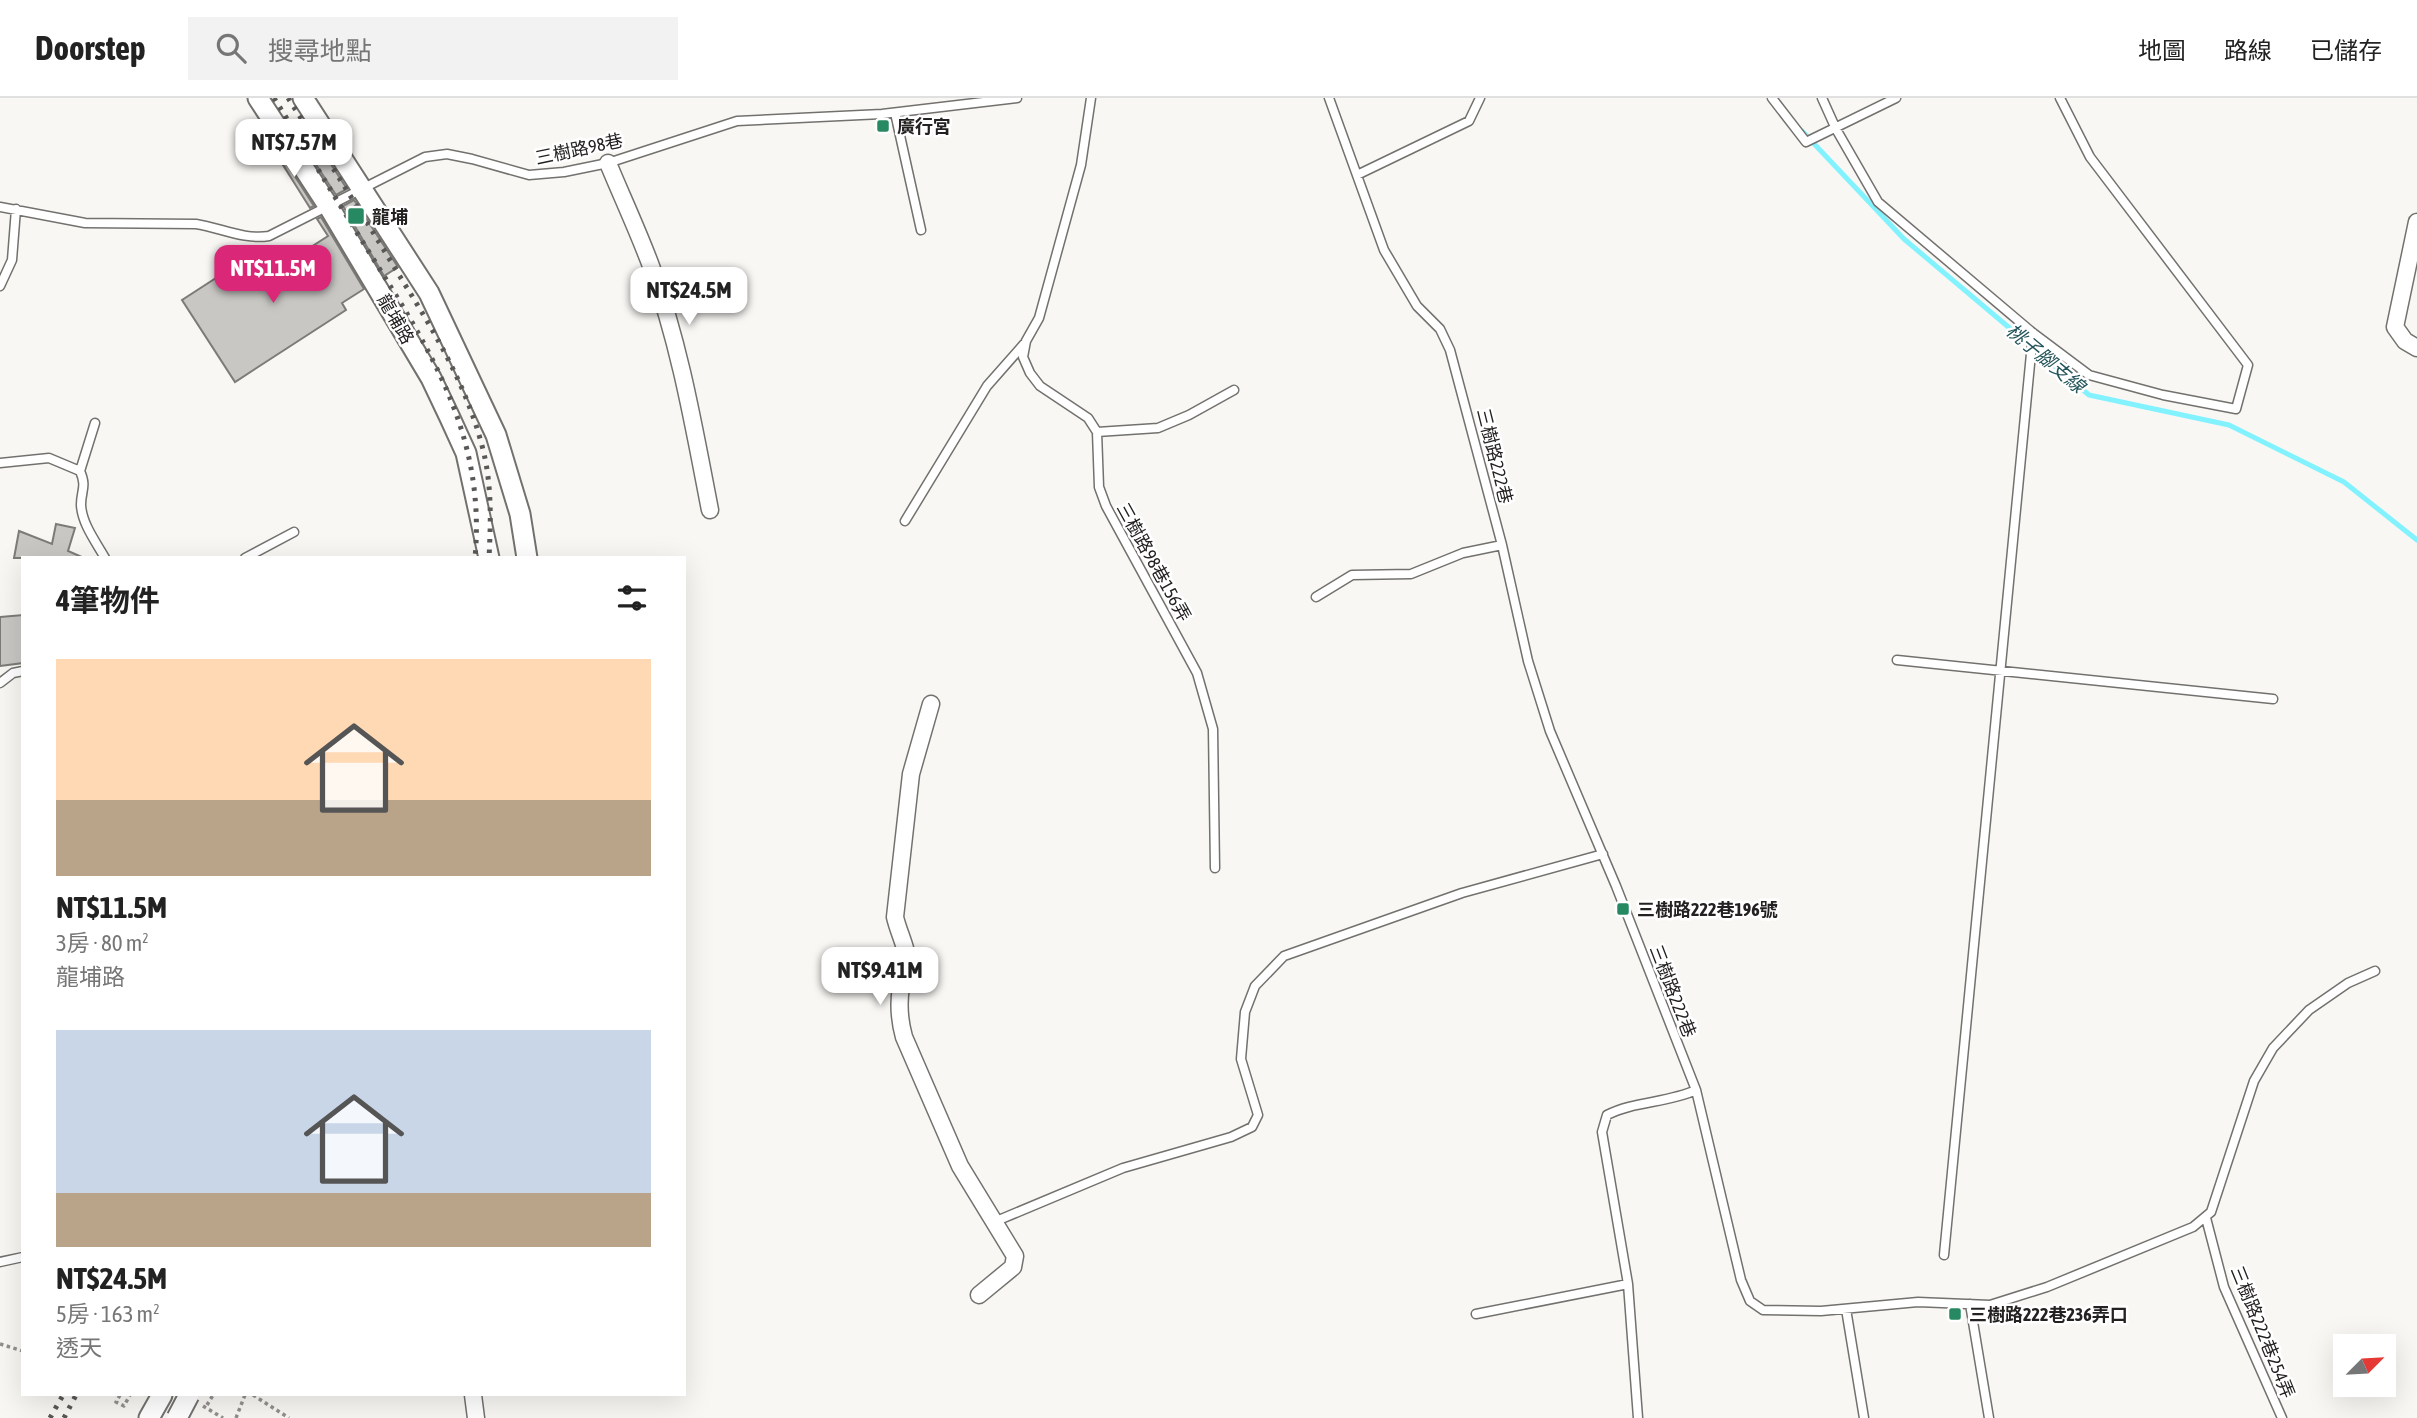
<!DOCTYPE html>
<html lang="zh-TW">
<head>
<meta charset="utf-8">
<style>
  body { margin:0; font-family:"Asap Condensed","Noto Sans TC",sans-serif; background:#f2f2f2; color:#222; height:100vh; display:flex; flex-direction:column; font-size:26px; white-space:nowrap }
  * { box-sizing:border-box; margin:0 }
  p { font-size:23px; color:#767676 }
  .icon { flex:none; width:38px; height:38px; fill:none; stroke:currentColor; stroke-width:2; stroke-linecap:round; stroke-linejoin:round }
  .map { position:relative; flex:1; overflow:hidden }
  .sheet { position:absolute; left:21px; top:458px; width:665px; height:840px; display:flex; flex-direction:column; background:#fff; border-radius:0px; box-shadow:0 7px 28px #0002 }
  .sheet>* { flex:none }
  .needle { width:46px; rotate:66deg }
  .tools { position:absolute; left:2333px; top:1236px; display:grid; gap:14px }
  .tools a { display:grid; place-items:center; width:63px; height:63px; border-radius:0px; background:#fff; box-shadow:0 7px 28px #0002; font-size:35px }
  .price { position:absolute; translate:-50% -60px; padding:0 16px; border-radius:14px; background:#fff; color:#222; font-size:23px; line-height:46px; filter:drop-shadow(0 2px 4px #0008) }
  .price::after { content:''; position:absolute; left:50%; top:42px; width:21px; height:16px; margin-left:-10px; background:inherit; clip-path:polygon(0 0,100% 0,50% 100%) }
  .price.current { background:#db2777; color:#fff }
  ul { padding:0; list-style:none }
  li { display:grid; align-content:center; gap:14px; height:371px; padding:0 35px }
  li span { display:grid; place-items:center; height:217px; border-radius:0px; color:#555 }
  li>.icon { margin-inline-start:auto }
  span .icon { width:126px; height:126px; fill:#fffc; stroke-width:1 }
  li b { font-size:30px }
  h2 { display:flex; justify-content:space-between; align-items:center; height:84px; padding:0 35px; font-size:30px }
  header { display:flex; align-items:center; gap:42px; box-sizing:border-box; height:98px; padding:0 35px; background:#fff; border-bottom:2px solid #e0e0e0 }
  header strong { font-size:33px }
  nav { display:flex; gap:38px; margin-inline-start:auto; font-size:24px }
  .search { width:490px; height:63px; background:#f2f2f2; display:flex; align-items:center; gap:18px; box-sizing:border-box; padding:0 24px; border-radius:0px; color:#767676; font-size:26px }
  .map>svg:first-child { display:block }
  .lines { fill:none; stroke-linecap:round; stroke-linejoin:round }
  .stream { stroke:#82f2fe; stroke-width:5 }
  .building { fill:#c9c7c4; stroke:#7d7b78; stroke-width:2 }
  .service-casing { stroke:#73716e; stroke-width:11 }
  .minor-casing { stroke:#73716e; stroke-width:19 }
  .tertiary-casing { stroke:#73716e; stroke-width:23 }
  .path { stroke:#92908e; stroke-width:3.5; stroke-dasharray:3.5 3.5; stroke-linecap:butt }
  .service { stroke:#fff; stroke-width:8 }
  .minor { stroke:#fff; stroke-width:16 }
  .tertiary { stroke:#fff; stroke-width:19 }
  .rail { stroke:#595856; stroke-width:5; stroke-dasharray:3.5 7; stroke-linecap:butt }
  .tertiary-bridge-casing { stroke:#73716e; stroke-width:23; stroke-linecap:butt }
  .path-bridge { stroke:#92908e; stroke-width:3.5; stroke-dasharray:3.5 3.5; stroke-linecap:butt }
  .tertiary-bridge { stroke:#fff; stroke-width:19 }
  .poi-dot { fill:#278962; stroke:#fff; stroke-width:2.5 }
  .labels { text-anchor:middle; dominant-baseline:central; stroke-width:5; stroke-linejoin:round; paint-order:stroke }
  .poi-label { font-size:18px; font-weight:bold; fill:#232221; stroke:#fff; text-anchor:start }
  .street-label { font-size:18px; fill:#232221; stroke:#fff }
  .water-label { font-size:19px; font-style:italic; fill:#24555b; stroke:#fff }
</style>
</head>
<body>
<header>
<strong>Doorstep</strong>
<div class="search"><svg class="icon" aria-label="search" viewBox="0 0 24 24"><circle cx="10" cy="10" r="6"/><path d="M15 15l6 6"/></svg>搜尋地點</div>
<nav><a>地圖</a><a>路線</a><a>已儲存</a></nav>
</header>
<div class="map">
<svg width="2417" height="1320" viewBox="0 0 2417 1320">
  <rect width="100%" height="100%" fill="#f9f7f4"/>
  <g class="lines">
    <path class="stream" d="M 1802,33 L 1904,141 L 2089,297 L 2229,327 L 2344,384 L 2417,442"/>
  </g>
  <path class="building" d="M 307,29 L 347,91 L 336,97 L 296,36 Z
    M 276,49 L 314,108 L 310,110 L 273,51 Z
    M 354,102 L 398,169 L 384,178 L 343,108 Z
    M 321,119 L 364,191 L 342,205 L 346,212 L 235,284 L 182,202 L 230,171 L 234,178 L 256,164 L 266,178 L 328,138 L 317,121 Z
    M 56,426 L 75,430 L 68,453 L 84,460 L 14,460 L 19,433 L 52,446 Z
    M 23,517 L 23,565 L 0,568 L 0,519 Z"/>
  <g class="lines">
    <defs>
      <path id="service" d="M 1091,0 L 1081,67 L 1039,220 L 1026,243 L 1023,259 L 1030,275 L 1040,288 L 1088,320 L 1097,334 L 1099,389 L 1106,408 L 1197,575 L 1213,631 L 1215,770
        M 1329,0 L 1384,152 L 1417,208 L 1440,231 L 1450,252 L 1502,447 L 1528,563 L 1550,633 L 1616,788 L 1696,992 L 1741,1182 L 1750,1203 L 1763,1212 L 1821,1213 L 1918,1204 L 1990,1207 L 2047,1189 L 2193,1129 L 2211,1114 L 2254,983 L 2273,950 L 2309,912 L 2348,885 L 2375,873
        M 1772,0 L 1806,44 L 1896,0
        M 1822,0 L 1836,31 L 1878,104 L 2033,235 L 2089,277 L 2163,297 L 2236,311 L 2248,267 L 2090,59 L 2060,0
        M 895,15 L 921,132
        M 1357,77 L 1469,23 L 1480,0
        M 0,109 L 85,125 L 196,126 C 221,130 244,142 269,138 L 425,59 L 447,56 L 472,61 L 529,77 L 564,74 L 608,65 L 737,23 L 882,16 L 1017,0
        M 0,188 L 12,162 L 16,111
        M 1097,334 L 1158,330 L 1189,317 L 1234,292
        M 0,365 L 49,360 L 80,373 C 87,389 81,392 81,407 C 82,426 96,444 105,460
        M 80,373 L 95,325
        M 905,423 L 987,288 L 1024,246
        M 245,460 L 294,434
        M 1316,499 L 1352,477 L 1411,476 L 1463,455 L 1502,447
        M 1897,562 L 2273,601
        M 0,585 L 13,575 L 23,573
        M 2206,1120 L 2224,1189 L 2282,1320
        M 994,1124 L 1123,1070 L 1231,1039 L 1252,1029 L 1258,1017 L 1241,961 L 1245,914 L 1255,888 L 1284,858 L 1462,795 L 1603,756
        M 1944,1157 L 2033,235
        M 0,1164 L 23,1159
        M 1970,1206 L 1989,1320
        M 1846,1211 L 1864,1320
        M 1476,1216 L 1628,1186
        M 1638,1320 L 1628,1186 L 1602,1034 L 1607,1017 C 1634,1003 1668,1005 1696,992"/>
      <path id="minor" d="M 608,65 C 622,99 638,133 651,168 C 680,247 694,330 710,412
        M 2417,124 L 2395,229 L 2405,243 L 2417,250
        M 931,606 L 911,676 L 895,819 C 899,837 910,854 907,873 C 907,879 902,883 901,889 C 898,907 899,921 904,939 L 960,1068 L 1015,1158 L 1013,1169 L 979,1197
        M 473,1297 L 476,1320"/>
      <path id="tertiary" d="M 258,0 L 329,109 L 431,280 L 450,320 L 466,355 L 489,460
        M 303,0 L 429,195 L 496,337 L 520,416 L 527,460
        M 149,1320 L 162,1297"/>
    </defs>
    <use href="#service" class="service-casing"/>
    <use href="#minor" class="minor-casing"/>
    <use href="#tertiary" class="tertiary-casing"/>
    <path class="path" d="M 0,1246 L 23,1253
      M 120,1297 L 116,1304 L 124,1308 L 130,1297
      M 253,1297 L 289,1320
      M 203,1308 L 223,1320
      M 236,1320 L 245,1297"/>
    <use href="#service" class="service"/>
    <use href="#minor" class="minor"/>
    <use href="#tertiary" class="tertiary"/>
    <path class="rail" d="M 274,0 C 306,51 337,103 369,154 C 431,253 486,338 475,460
      M 288,0 C 326,59 363,117 399,177 C 432,230 464,282 481,344 C 492,382 491,421 489,460
      M 50,1320 L 63,1297
      M 64,1320 L 76,1297"/>
    <defs>
      <path id="tertiary-bridge" d="M 177,1320 L 189,1297"/>
    </defs>
    <use href="#tertiary-bridge" class="tertiary-bridge-casing"/>
    <path class="path-bridge" d="M 207,1307 L 213,1297"/>
    <use href="#tertiary-bridge" class="tertiary-bridge"/>
  </g>
  <g class="poi-dot">
    <rect x="876" y="21" width="14" height="14" rx="3.5"/>
    <rect x="347" y="109" width="18" height="18" rx="3.5"/>
    <rect x="1616" y="804" width="14" height="14" rx="3.5"/>
    <rect x="1948" y="1209" width="14" height="14" rx="3.5"/>
  </g>
  <g class="labels">
    <g class="poi-label">
      <text x="897" y="28">廣行宮</text>
      <text x="372" y="118">龍埔</text>
      <text x="1637" y="811">三樹路222巷196號</text>
      <text x="1969" y="1216">三樹路222巷236弄口</text>
    </g>
    <g class="street-label">
      <text transform="translate(579 51) rotate(-12)">三樹路98巷</text>
      <text transform="translate(396 221) rotate(60)">龍埔路</text>
      <text transform="translate(1495 358) rotate(76)">三樹路222巷</text>
      <text transform="translate(1154 464) rotate(61)">三樹路98巷156弄</text>
      <text transform="translate(1673 893) rotate(69)">三樹路222巷</text>
      <text transform="translate(2263 1234) rotate(68)">三樹路222巷254弄</text>
    </g>
    <g class="water-label">
      <text transform="translate(2046 260) rotate(40)">桃子腳支線</text>
    </g>
  </g>
</svg>
<div class="tools">
<a><svg class="needle" viewBox="-14 -14 28 28"><path d="M0-13l5 13h-10z" fill="#e53935"/><path d="M0 13l5-13h-10z" fill="#767676"/></svg></a>
</div>
<b class="price" style="left:294px;top:81px">NT$7.57M</b>
<b class="price current" style="left:273px;top:207px">NT$11.5M</b>
<b class="price" style="left:689px;top:229px">NT$24.5M</b>
<b class="price" style="left:880px;top:909px">NT$9.41M</b>
<section class="sheet">
<h2>4筆物件<svg class="icon" aria-label="filters" viewBox="0 0 24 24"><path d="M4 7h16M4 17h16"/><circle cx="9" cy="7" r="2"/><circle cx="15" cy="17" r="2"/></svg></h2>
<ul>
<li><span style="background:linear-gradient(#ffd9b3 65%,#b9a48a 0)"><svg class="icon" aria-label="home" viewBox="0 0 24 24"><path d="M3 11l9-7 9 7M6 9v11h12V9"/></svg></span><div><b>NT$11.5M</b><p>3房 · 80 m²</p><p>龍埔路</p></div></li>
<li><span style="background:linear-gradient(#c9d6e8 75%,#b9a48a 0)"><svg class="icon" aria-label="home" viewBox="0 0 24 24"><path d="M3 11l9-7 9 7M6 9v11h12V9"/></svg></span><div><b>NT$24.5M</b><p>5房 · 163 m²</p><p>透天</p></div></li>
</ul>
</section>
</div>
</body>
</html>
